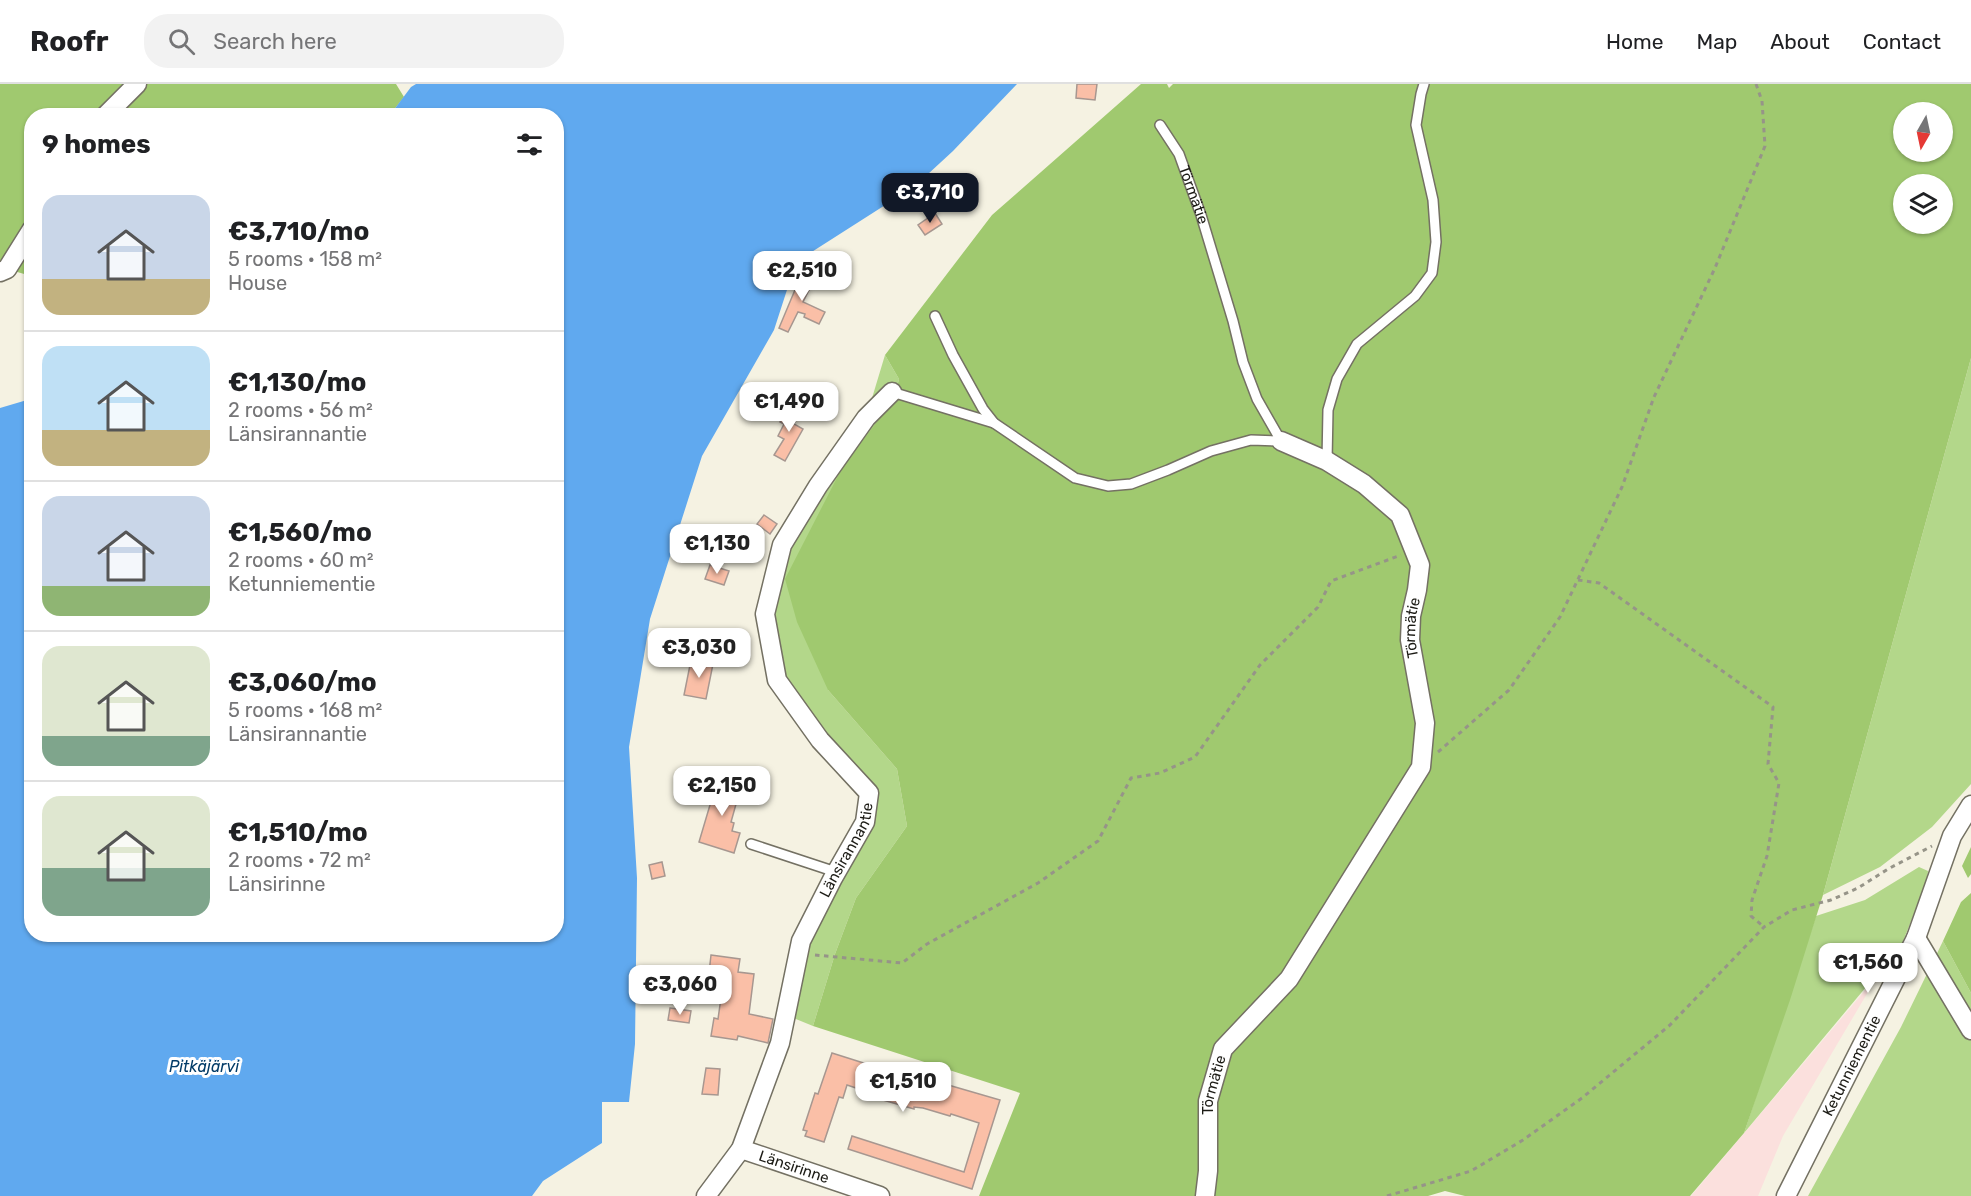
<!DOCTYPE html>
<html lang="en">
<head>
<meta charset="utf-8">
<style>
  body { margin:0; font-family:Rubik,sans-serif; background:#f2f2f2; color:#202124; height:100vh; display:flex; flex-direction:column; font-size:22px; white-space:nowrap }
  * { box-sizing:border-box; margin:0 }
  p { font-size:20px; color:#757577 }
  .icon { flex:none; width:33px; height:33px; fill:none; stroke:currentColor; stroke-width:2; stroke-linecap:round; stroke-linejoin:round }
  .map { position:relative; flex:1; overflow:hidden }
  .drawer { position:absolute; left:24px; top:24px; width:540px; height:834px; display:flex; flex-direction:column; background:#fff; border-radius:24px; box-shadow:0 2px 4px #0004 }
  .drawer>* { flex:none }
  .needle { width:39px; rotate:189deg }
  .controls { position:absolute; left:1893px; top:18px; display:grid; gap:12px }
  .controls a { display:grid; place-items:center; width:60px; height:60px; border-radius:50%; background:#fff; box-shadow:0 2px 4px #0004; font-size:30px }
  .price { position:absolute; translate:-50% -51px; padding:0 14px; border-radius:12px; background:#fff; color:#222; font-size:20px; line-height:39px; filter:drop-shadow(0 2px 3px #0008) }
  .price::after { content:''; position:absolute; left:50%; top:36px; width:18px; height:14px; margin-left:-9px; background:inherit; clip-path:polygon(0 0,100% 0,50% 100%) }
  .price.current { background:#111827; color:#fff }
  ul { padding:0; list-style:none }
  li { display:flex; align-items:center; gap:18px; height:150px; padding:0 18px }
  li+li { border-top:2px solid #e0e0e0 }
  li span { display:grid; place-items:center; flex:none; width:168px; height:120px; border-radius:18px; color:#555 }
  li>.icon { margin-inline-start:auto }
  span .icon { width:72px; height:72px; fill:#fffc; stroke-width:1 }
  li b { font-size:26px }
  h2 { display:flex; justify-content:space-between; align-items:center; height:72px; padding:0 18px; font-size:26px }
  header { display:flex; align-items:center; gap:36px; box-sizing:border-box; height:84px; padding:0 30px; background:#fff; border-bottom:2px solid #e0e0e0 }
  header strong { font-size:28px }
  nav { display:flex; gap:33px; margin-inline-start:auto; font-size:21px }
  .search { width:420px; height:54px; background:#f2f2f2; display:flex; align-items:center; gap:15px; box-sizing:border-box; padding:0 21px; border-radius:24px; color:#757577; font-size:22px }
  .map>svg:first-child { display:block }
  .commercial { fill:#fbe0dd }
  .green { fill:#b3d78a }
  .forest { fill:#a0c96f; fill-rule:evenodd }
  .water { fill:#60a9ef }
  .building { fill:#fabfa7; stroke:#a79790; stroke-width:1.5 }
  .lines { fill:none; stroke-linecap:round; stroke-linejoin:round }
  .service-casing { stroke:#747163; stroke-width:12 }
  .minor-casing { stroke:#747163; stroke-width:21 }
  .path { stroke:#969488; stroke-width:3; stroke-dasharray:4.5 4.5; stroke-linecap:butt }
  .service { stroke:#fff; stroke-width:9 }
  .minor { stroke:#fff; stroke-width:18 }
  .labels { text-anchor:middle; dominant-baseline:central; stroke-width:6; stroke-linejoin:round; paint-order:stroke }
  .street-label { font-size:15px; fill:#1c1b15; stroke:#fff }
  .water-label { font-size:16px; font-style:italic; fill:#023b67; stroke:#fff }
</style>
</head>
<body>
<header>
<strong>Roofr</strong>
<div class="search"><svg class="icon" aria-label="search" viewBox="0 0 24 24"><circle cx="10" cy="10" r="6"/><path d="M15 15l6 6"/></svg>Search here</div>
<nav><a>Home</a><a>Map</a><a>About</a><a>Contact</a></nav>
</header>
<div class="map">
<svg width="1971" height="1112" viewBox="0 0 1971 1112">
  <rect width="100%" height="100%" fill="#f5f2e2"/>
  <path class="commercial" d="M 1878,891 L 1783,1052 L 1758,1112 L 1691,1112 Z"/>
  <path class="green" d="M 885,271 L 899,295 L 894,315 L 877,340 L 828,606 L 897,685 L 907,742 L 856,814 L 835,870 L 813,942 L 786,931 L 799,870 L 869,709 L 777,596 L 765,530 L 782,461 L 866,334 Z
    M 1971,274 L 1971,700 L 1932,743 L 1880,783 L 1823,811 Z
    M 1919,783 L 1928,787 L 1927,797 L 1902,860 L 1744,1049 L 1816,832 L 1865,816 Z
    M 1943,857 L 1971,909 L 1971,1112 L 1808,1112 L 1901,943 Z"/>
  <path class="forest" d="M 0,0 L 396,0 L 404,13 L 389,32 L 32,32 L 31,192 L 7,185 L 0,188 Z
    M 1141,0 L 1167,0 L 1169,4 L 1173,0 L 1971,0 L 1971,274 L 1823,811 L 1790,916 L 1744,1049 L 1690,1112 L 1465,1112 L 1445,1107 L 1428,1112 L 979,1112 L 1020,1009 L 813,942 L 835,870 L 856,814 L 907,742 L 897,685 L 828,606 L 797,538 L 785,495 L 842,384 L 894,315 L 899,295 L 885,271 L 992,131 ZM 1904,28 L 1942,28 L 1942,68 L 1904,68 ZM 1904,100 L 1942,100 L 1942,140 L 1904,140 Z
    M 1971,763 L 1971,790 L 1968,794 L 1962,782 Z
    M 1971,809 L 1971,909 L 1943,857 L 1961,818 Z"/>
  <path class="water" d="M 416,0 L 1017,0 L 953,67 L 915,102 L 796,178 L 774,246 L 702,372 L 650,535 L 629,663 L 637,794 L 635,960 L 629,1018 L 602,1018 L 602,1059 L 543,1097 L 532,1112 L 0,1112 L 0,324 L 27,316 L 31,320 L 32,850 L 556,850 L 556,32 L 390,31 L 411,3 Z"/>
  <path class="building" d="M 1077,0 L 1097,0 L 1095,16 L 1076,14 Z
    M 935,129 L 942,140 L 925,151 L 918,141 Z
    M 805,182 L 818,188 L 803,218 L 825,228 L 819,240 L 804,233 L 805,230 L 798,228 L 788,248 L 779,244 Z
    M 789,322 L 800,328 L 794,340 L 803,345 L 785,377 L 774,371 L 784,355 L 778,352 L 784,340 L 780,338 Z
    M 764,431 L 777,440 L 770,450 L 757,440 Z
    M 710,481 L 729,487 L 724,501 L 705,495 Z
    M 691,576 L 713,580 L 706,615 L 684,611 Z
    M 718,694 L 746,702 L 742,714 L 738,713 L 731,738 L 734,739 L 732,747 L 740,749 L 734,769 L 699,758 Z
    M 662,778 L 665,792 L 652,795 L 649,781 Z
    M 711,871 L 740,875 L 738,888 L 754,890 L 749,930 L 773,935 L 768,959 L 738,952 L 737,956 L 711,952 L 714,934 L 718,935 L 723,900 L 708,898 Z
    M 670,924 L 691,927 L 689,939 L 668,936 Z
    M 832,969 L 930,1000 L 931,996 L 1000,1016 L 972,1105 L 848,1065 L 852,1052 L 964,1088 L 979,1039 L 951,1030 L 950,1032 L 923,1024 L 914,1023 L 914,1025 L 883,1016 L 873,1013 L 874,1010 L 847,1001 L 843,1014 L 839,1013 L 824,1058 L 805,1052 L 807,1047 L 803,1046 L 815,1009 L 818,1010 Z
    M 706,984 L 720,985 L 718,1011 L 702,1010 Z"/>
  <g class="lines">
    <defs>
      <g id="service">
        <path id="s1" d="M 1160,41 L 1179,70 L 1201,131 L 1233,237 L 1243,278 L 1257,315 L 1281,357"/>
        <path d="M 935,232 L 953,271 L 983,325 L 994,339 L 1075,394 L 1108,402 L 1131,400 L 1168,386 L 1211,367 L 1251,356 L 1281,357"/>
        <path d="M 892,308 L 994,339"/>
        <path d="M 1327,377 L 1328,326 L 1337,295 L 1357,260 L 1415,212 L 1432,189 L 1436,158 L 1433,116 L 1416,41 L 1421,10 L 1424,0"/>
        <path d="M 751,760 L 836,788"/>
      </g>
      <g id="minor">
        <path d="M 105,32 L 137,0"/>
        <path d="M 0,188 L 7,185 L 32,145"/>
        <path d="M 1916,854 L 1971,946"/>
        <path id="s2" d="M 741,1065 L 880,1112"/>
        <path id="s3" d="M 706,1112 L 741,1065 L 780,959 L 801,857 L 833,794 L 865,738 L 869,709 L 820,656 L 777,596 L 765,530 L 782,461 L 818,402 L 866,334 L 892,308"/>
        <path id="s4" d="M 1205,1112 L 1208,1087 L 1208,1017 L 1223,965 L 1289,895 L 1421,683 L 1425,639 L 1410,556 L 1411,532 L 1417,506 L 1420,481 L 1400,431 L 1364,400 L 1327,377 L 1281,357"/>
        <path id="s5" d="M 1786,1112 L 1916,854 L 1952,752 L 1971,721"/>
      </g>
    </defs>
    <use href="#service" class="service-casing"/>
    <use href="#minor" class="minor-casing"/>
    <path class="path" d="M 1578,496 L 1599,499 L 1773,623 L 1768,680 L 1779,699 L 1767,772 L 1752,816 L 1751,832 L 1764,843
      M 1438,668 L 1509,606 L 1560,533 L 1622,403 L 1654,313 L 1715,184 L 1765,62 L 1762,17 L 1756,0
      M 815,871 L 902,879 L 927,860 L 1038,799 L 1098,757 L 1131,694 L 1160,689 L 1195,673 L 1260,581 L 1318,523 L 1331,497 L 1401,471
      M 1387,1112 L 1471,1087 L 1523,1056 L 1582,1014 L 1670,941 L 1764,843 L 1792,826 L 1831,816 L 1858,804 L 1888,785 L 1932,762"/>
    <use href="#service" class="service"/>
    <use href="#minor" class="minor"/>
  </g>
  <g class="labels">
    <g class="street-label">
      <text stroke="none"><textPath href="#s1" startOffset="78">Törmätie</textPath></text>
      <text stroke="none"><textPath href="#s4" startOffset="636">Törmätie</textPath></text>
      <text stroke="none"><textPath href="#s3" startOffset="378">Länsirannantie</textPath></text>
      <text stroke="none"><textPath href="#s5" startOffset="146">Ketunniementie</textPath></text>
      <text stroke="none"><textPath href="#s4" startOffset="112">Törmätie</textPath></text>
      <text stroke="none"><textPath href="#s2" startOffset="56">Länsirinne</textPath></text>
    </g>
    <g class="water-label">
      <text x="204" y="982">Pitkäjärvi</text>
    </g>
  </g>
</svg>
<div class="controls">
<a><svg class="needle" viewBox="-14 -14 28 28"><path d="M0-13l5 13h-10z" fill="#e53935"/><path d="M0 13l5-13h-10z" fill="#757577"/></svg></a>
<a><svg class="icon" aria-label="layers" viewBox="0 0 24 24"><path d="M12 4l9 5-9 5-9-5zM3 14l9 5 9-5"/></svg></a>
</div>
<b class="price current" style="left:930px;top:140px">€3,710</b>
<b class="price" style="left:802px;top:218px">€2,510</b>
<b class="price" style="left:789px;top:349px">€1,490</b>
<b class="price" style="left:717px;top:491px">€1,130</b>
<b class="price" style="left:699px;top:595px">€3,030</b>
<b class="price" style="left:722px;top:733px">€2,150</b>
<b class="price" style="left:1868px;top:910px">€1,560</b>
<b class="price" style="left:680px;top:932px">€3,060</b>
<b class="price" style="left:903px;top:1029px">€1,510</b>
<section class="drawer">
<h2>9 homes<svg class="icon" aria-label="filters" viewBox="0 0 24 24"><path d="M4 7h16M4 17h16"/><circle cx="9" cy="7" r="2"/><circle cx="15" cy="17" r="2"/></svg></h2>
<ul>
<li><span style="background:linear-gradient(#c9d6e8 70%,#c2b280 0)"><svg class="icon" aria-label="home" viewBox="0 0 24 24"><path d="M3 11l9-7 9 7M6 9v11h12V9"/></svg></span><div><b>€3,710/mo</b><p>5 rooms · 158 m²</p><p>House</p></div></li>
<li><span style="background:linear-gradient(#bfe0f5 70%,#c2b280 0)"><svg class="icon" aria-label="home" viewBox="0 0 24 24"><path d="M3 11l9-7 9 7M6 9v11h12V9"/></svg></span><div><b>€1,130/mo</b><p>2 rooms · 56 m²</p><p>Länsirannantie</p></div></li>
<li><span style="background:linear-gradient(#c9d6e8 75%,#8fb573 0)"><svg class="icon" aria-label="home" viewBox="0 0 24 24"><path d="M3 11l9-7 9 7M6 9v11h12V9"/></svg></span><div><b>€1,560/mo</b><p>2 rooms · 60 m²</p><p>Ketunniementie</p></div></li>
<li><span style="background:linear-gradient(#dfe7d0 75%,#7fa58c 0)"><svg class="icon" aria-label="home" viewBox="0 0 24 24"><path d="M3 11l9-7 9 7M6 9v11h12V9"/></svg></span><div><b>€3,060/mo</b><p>5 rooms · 168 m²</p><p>Länsirannantie</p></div></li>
<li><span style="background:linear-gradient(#dfe7d0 60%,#7fa58c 0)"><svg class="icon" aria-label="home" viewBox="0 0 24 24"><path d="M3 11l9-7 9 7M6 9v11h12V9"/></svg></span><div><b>€1,510/mo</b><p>2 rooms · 72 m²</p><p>Länsirinne</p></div></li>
</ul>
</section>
</div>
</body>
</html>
